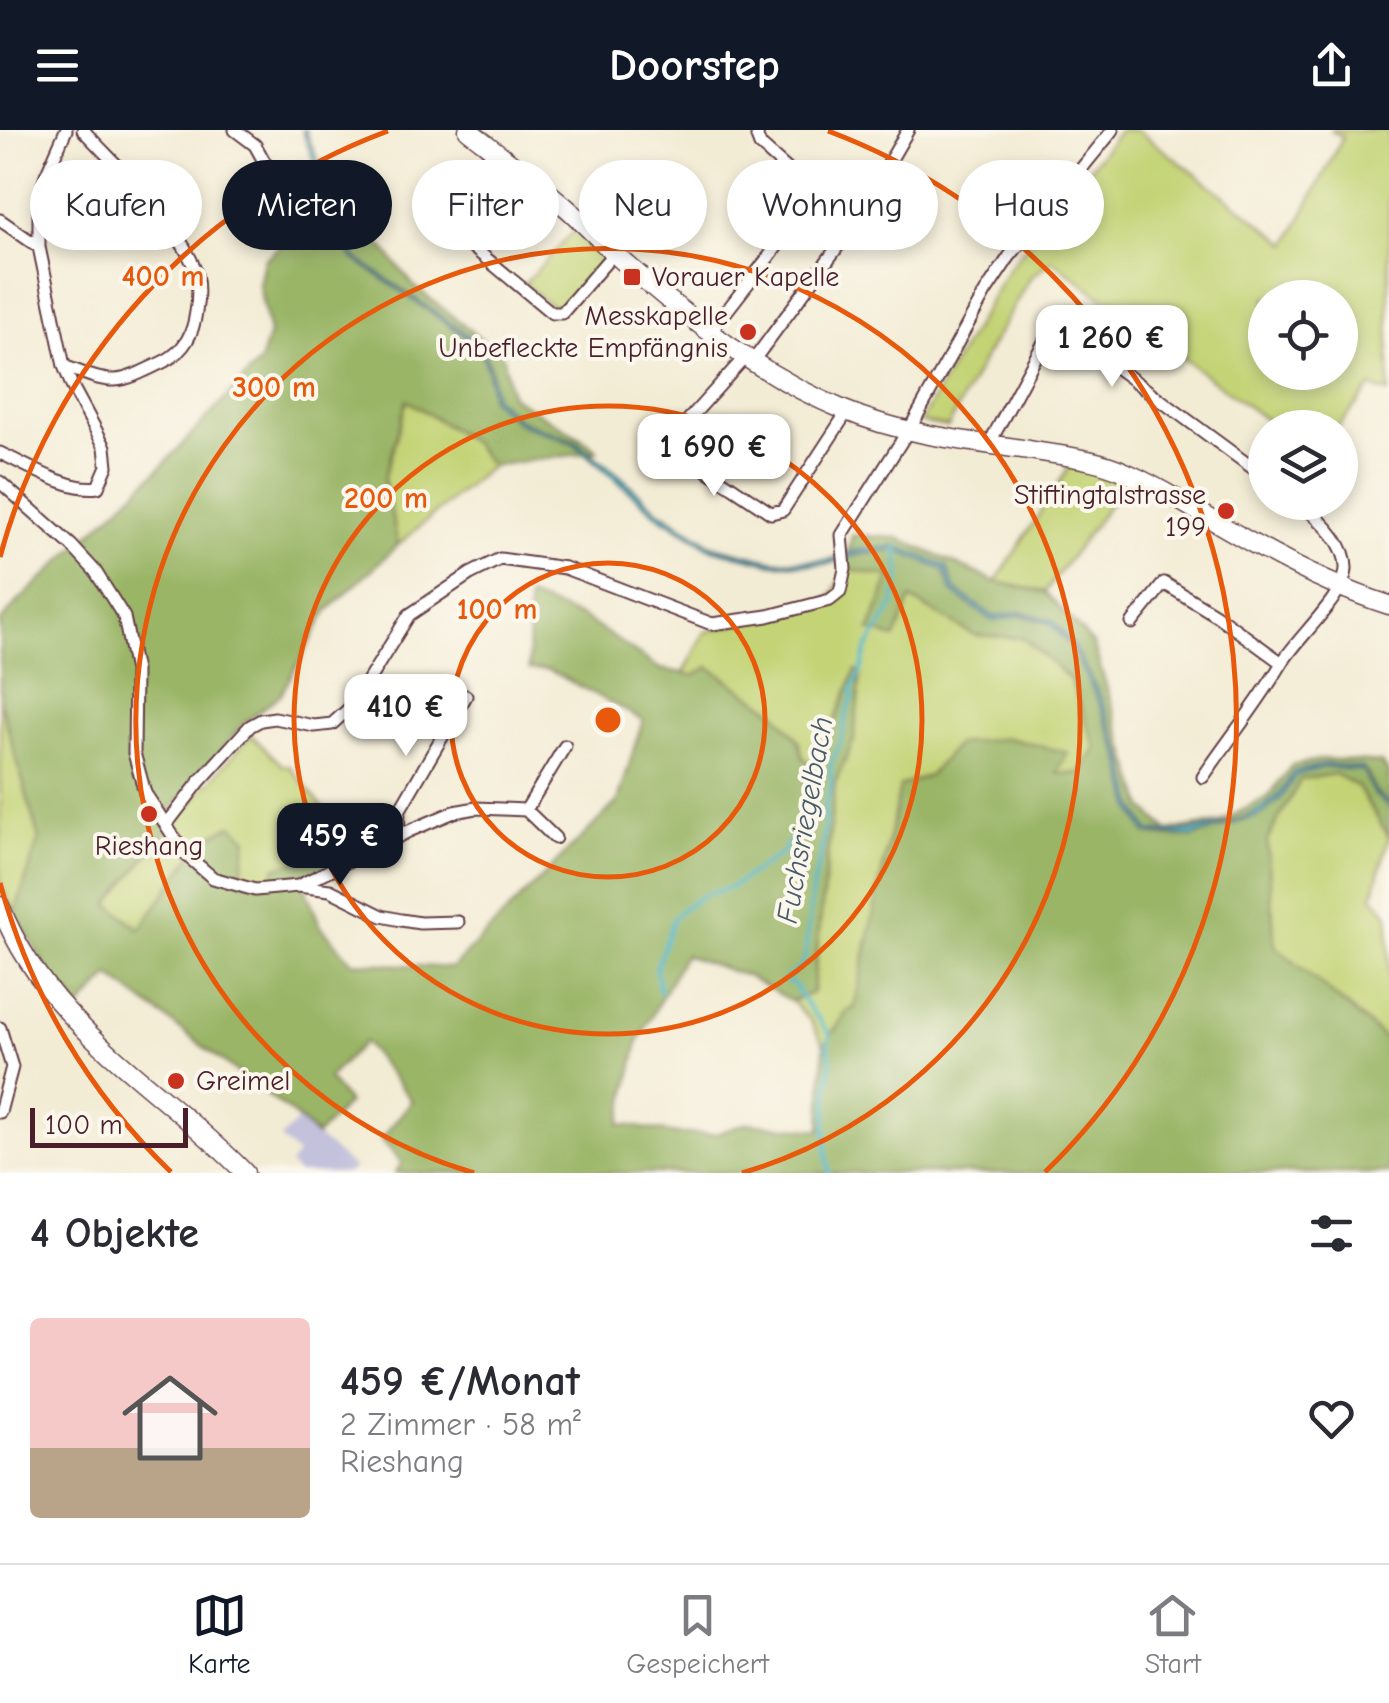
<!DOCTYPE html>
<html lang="de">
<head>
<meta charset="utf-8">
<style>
  body { margin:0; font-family:"Comic Neue",sans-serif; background:#f7f7f7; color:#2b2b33; height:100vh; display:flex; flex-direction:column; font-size:38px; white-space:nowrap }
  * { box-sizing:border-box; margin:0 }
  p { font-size:32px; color:#7c7c81 }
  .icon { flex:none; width:55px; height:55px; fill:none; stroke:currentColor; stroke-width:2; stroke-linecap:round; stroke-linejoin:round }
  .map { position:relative; height:1043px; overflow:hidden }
  .side { display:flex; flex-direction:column; background:#fff; flex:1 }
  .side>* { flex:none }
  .banner { position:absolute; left:30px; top:30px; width:1330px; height:90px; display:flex; gap:20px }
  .tools { position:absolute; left:1248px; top:150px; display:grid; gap:20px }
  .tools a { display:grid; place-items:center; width:110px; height:110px; border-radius:50%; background:#fff; box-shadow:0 5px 15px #0003; font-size:50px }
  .scale { position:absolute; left:30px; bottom:25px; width:158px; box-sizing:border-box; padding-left:10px; border:5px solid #4a1f2b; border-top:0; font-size:28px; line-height:35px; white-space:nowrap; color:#4a1f2b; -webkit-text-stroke:8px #fbf7ec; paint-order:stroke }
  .price { position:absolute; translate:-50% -85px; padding:0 22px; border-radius:20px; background:#fff; color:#222; font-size:32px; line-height:65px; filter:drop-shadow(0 2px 5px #0008) }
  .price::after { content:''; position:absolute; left:50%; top:60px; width:30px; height:22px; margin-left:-15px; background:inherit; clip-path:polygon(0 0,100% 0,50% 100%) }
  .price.on { background:#111827; color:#fff }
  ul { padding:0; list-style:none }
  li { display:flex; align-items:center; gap:30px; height:250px; padding:0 30px }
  li span { display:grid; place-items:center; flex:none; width:280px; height:200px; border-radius:10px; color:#555 }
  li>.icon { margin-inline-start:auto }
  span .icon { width:120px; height:120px; fill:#fffc; stroke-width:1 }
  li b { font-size:42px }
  h2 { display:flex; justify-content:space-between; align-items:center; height:120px; padding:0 30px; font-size:42px }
  .chip { padding:0 35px; border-radius:45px; background:#fff; box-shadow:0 5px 15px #0003; font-size:35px; line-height:90px }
  .chip.on { background:#111827; color:#fff }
  header { display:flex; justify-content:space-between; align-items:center; height:130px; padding:0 30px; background:#111827; color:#fff; font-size:45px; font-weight:600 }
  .dock { display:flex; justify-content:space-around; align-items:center; height:140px; border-top:2px solid #e1e1e2; background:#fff; font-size:28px; color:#7c7c81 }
  .dock a { display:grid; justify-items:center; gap:5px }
  .dock .on { color:#111827 }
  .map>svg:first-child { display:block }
  .industrial { fill:#c3c1db }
  .green { fill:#c3d375; stroke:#867950; stroke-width:2.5; fill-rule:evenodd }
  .forest { fill:#9ab566; stroke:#726a48; stroke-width:2.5 }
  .water { fill:#48b5c4; stroke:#496a78; stroke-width:2.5 }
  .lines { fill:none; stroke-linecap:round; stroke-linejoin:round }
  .stream { stroke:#48b5c4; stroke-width:4 }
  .street-casing { stroke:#633e44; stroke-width:15 }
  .secondary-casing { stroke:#633e44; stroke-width:21 }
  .primary-casing { stroke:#633e44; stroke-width:21 }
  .street { stroke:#fff; stroke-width:11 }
  .secondary { stroke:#fff; stroke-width:18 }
  .primary { stroke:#fff; stroke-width:18 }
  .ring { fill:none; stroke:#e8590c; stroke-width:5 }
  .poi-dot { fill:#c8321e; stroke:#fbf7ec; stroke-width:4 }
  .labels { text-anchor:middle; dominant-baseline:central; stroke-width:8; stroke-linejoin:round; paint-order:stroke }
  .poi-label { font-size:28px; fill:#4a1f2b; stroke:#fbf7ec; text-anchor:start }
  .water-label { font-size:30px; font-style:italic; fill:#495b68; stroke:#fbf7ec }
  .centre { fill:#e8590c; stroke:#fbf7ec; stroke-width:5 }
  .ring-label { font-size:30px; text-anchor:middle; font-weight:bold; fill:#e8590c; stroke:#fbf7ec; stroke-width:8; stroke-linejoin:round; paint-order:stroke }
</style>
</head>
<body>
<header><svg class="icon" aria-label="menu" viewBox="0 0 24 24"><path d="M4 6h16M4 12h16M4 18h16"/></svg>Doorstep<svg class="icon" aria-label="share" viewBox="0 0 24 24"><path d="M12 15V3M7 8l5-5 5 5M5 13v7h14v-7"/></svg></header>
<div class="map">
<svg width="1389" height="1043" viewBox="0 0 1389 1043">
  <rect width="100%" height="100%" fill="#fbf7ec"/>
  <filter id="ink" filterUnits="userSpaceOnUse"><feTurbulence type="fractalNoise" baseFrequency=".01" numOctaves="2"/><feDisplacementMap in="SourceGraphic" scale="20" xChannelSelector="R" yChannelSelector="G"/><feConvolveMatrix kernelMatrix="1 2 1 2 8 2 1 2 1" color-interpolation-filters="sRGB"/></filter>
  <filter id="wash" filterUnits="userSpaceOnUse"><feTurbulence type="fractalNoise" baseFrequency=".0048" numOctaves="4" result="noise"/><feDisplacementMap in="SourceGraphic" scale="40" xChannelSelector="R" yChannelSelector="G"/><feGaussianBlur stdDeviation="2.25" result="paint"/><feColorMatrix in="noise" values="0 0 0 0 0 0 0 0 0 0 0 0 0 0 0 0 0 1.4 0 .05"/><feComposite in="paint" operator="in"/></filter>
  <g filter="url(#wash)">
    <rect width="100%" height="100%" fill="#f3ecd5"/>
    <path class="industrial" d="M 299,989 L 316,1006 L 354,1038 L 348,1043 L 298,1043 L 289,1035 L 297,1025 L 280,1009 Z"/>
    <path class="green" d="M 1120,0 L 1137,0 L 1288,114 L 1343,7 L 1330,0 L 1389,0 L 1389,263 L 1371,257 L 1338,297 L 1275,297 L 1052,130 L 1030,148 L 986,224 L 948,297 L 920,292 L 1008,139 ZM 1265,168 L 1340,168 L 1340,242 L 1265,242 Z
      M 576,99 L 580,99 L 603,120 L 605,128 L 563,178 C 548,178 536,163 524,154 Z
      M 407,270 L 473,313 L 491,336 L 398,415 L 384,349 Z
      M 1070,335 L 1126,351 L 1045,462 L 996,452 Z
      M 845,439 L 891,447 L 870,500 L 911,469 L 974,505 L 1023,508 L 1070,549 L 1097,619 L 1078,644 L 1056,643 L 1067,623 L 957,614 L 930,645 L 900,657 L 854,879 L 848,880 L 824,915 L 810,890 L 791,871 L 813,862 L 835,653 L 854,610 L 856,540 L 817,638 L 803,628 L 799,611 L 775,582 L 709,537 L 692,547 L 684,543 L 705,502 L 830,470 Z
      M 0,570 L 39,709 L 15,783 L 0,753 Z
      M 251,605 L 282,635 L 289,636 L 340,698 L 363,716 L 334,733 L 271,755 L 240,751 L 247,708 L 203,710 L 140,799 L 109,774 L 175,691 Z
      M 1335,644 L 1358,657 L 1389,707 L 1373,766 L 1389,786 L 1389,912 L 1274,816 L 1267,710 L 1301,649 Z"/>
    <path class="forest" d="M 340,64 L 414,156 L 503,226 L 511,266 L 587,312 L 597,320 L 597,321 L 591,323 L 575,311 L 519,290 L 494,267 L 491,241 L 481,214 L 352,125 L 333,70 Z
      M 330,72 L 350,126 L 479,216 L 488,241 L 491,269 L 518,293 L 573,313 L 587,323 L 491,336 L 473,313 L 407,270 L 384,349 L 398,415 L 327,481 L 281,564 L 243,594 L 166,686 L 175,691 L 109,774 L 140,799 L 203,710 L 232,695 L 247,708 L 241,751 L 271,755 L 276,737 L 322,725 L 334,733 L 304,755 L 320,795 L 352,832 L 452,838 L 618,671 L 643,590 L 549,540 L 529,539 L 528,467 L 584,488 L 660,539 L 684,543 L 692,546 L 709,537 L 775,582 L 799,611 L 803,628 L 816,637 L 856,540 L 861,543 L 854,610 L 835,653 L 812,863 L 791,871 L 747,846 L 684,825 L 638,912 L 620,994 L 677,1004 L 716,1004 L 747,993 L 821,1000 L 824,915 L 848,880 L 854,879 L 900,656 L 930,645 L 957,614 L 1008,608 L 1068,623 L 1057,643 L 1078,644 L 1097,619 L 1070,549 L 1023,508 L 974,505 L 911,469 L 895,508 L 870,500 L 890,447 L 845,439 L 847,427 L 896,420 L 944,440 L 952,462 L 993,491 L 1021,485 L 1050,493 L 1070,516 L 1097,568 L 1121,628 L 1132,679 L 1147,704 L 1167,707 L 1192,707 L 1261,685 L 1281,668 L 1296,644 L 1325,637 L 1363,640 L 1374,664 L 1389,677 L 1389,707 L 1358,657 L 1335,644 L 1301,649 L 1267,710 L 1275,816 L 1389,912 L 1389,1043 L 395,1043 L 402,1033 L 381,1009 L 412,971 L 364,912 L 328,948 L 348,973 L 316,1006 L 299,989 L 110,846 L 80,878 L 45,835 L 15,783 L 39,709 L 0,570 L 0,492 L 19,471 L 154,344 L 260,232 L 269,204 L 259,155 L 264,130 Z
      M 852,405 L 898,408 L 996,452 L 1045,462 L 1093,514 L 1144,678 L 1168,701 L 1219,693 L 1269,666 L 1291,636 L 1323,629 L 1381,633 L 1389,643 L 1389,674 L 1376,663 L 1365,640 L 1325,634 L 1293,642 C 1288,651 1283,661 1275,668 C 1248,694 1186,706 1149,701 L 1135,677 L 1124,627 L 1100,566 L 1073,515 L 1052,490 L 1021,482 L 994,487 L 955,460 L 947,437 L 897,416 L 848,424 Z"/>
    <path class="water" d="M 302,0 L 305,0 L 317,28 L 352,125 L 481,214 L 491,241 L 494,267 L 519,290 L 575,311 L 619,345 L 658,380 L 714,416 L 775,431 L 829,430 L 857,420 L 897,416 L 947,437 L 955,460 L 994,487 L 1021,482 L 1052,490 L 1073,515 L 1100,566 L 1124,627 L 1135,677 L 1149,701 C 1186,706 1248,694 1275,668 C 1283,661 1288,651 1293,642 L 1325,634 L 1362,638 L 1376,663 L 1389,674 L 1389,677 L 1374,664 L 1363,641 L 1325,637 L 1296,645 L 1281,668 L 1261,685 L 1192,707 L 1147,704 L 1132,679 L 1121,628 L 1097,568 L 1070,516 L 1050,493 L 1021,485 L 993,491 L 952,462 L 944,440 L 896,420 L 858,424 L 828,434 L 773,434 L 712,419 L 656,384 L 573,313 L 518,293 L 491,269 L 488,241 L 479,216 L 350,126 Z"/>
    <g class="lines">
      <path class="stream" d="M 897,418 L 900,446
        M 660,862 L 656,839 L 673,789 L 684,777 L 706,764 L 730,758 L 781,724 L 807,685
        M 829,1043 C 824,1018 826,988 828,962 C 829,946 833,930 827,915 L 830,904 L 798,863 L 797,857 L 785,849 L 800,837 L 805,828 L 812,759 L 821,725 L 826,686 L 824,679 L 831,658 L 831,634 L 840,613 L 848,578 L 853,568 L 852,561 L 862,538 L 866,520 L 894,475 L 899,449"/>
    </g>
  </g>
  <g filter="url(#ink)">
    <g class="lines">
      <defs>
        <path id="street" d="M 235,0 L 255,15 L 286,71
          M 496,22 L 434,70 L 429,81 L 552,183 L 562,183 L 614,123
          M 0,90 L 39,117
          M 711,201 L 799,88 L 809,66 L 809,60 L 804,54 L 760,15 L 757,7 L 758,0
          M 746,226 L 673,307 L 671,313 L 674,318 L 771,383 L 783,380 L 847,282
          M 753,231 L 850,100 L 908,0
          M 64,236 C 115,256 116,255 165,231 C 185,220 193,204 196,182 C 199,165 199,146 191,130 C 168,82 119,39 83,0
          M 989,314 L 1050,201 L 1057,198 L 1064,199 L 1265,347
          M 0,323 C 27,335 69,362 98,357 L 107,336 L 105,317 L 72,256 L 64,236 L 39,117 L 39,69 L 46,45 L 66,0
          M 0,352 L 71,415 L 95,441 L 124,487 L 135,541 L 134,623 L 145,663 L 185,724 L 213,748 L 255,760 L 298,756 L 409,701 L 454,682 L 476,678 L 526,680 L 555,708
          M 1132,493 L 1164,453 L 1216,485 L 1282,533
          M 1203,647 C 1229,609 1258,573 1282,533 C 1296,509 1345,466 1346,439 C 1347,412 1318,387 1298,372
          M 526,680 L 565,616
          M 166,695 L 200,651 L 250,596 L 261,590 L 275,588 L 314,596 L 332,594 L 353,575 L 409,485 L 470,444 L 500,429 L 565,438 L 712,494 L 768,486 L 830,470 L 840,462 L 845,439 L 842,405 L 913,293 L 985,163 L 1009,127 L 1113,0
          M 398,707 L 399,681 L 466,566
          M 298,756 L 330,760 L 382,786 L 401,790 L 420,793 L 458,792
          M 0,898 L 12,937 L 0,982"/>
        <path id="secondary" d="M 468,0 C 502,26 537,52 569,80 C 588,97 605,116 624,132 C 690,190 763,247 844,280 C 903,305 967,311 1029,320 C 1062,326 1094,328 1125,342 C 1162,358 1196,381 1231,401 C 1282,431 1333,457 1389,475"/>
        <path id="primary" d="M 0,776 C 49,899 158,953 245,1043"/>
      </defs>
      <use href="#street" class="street-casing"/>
      <use href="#secondary" class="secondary-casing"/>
      <use href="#primary" class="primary-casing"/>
      <use href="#street" class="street"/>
      <use href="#secondary" class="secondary"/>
      <use href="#primary" class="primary"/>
    </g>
  </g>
  <g class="ring">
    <circle cx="608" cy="590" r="157"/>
    <circle cx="608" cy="590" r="314"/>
    <path d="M474 1043A472 472 0 1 1 742 1043"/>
    <path d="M171 1042A629 629 0 0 1 0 753M0 427A629 629 0 0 1 388 1M828 1A629 629 0 0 1 1045 1042"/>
  </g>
  <g class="poi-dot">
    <rect x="622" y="137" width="20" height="20" rx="5"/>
    <circle cx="748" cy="202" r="10"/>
    <circle cx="1226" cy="381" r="10"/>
    <circle cx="149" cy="684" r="10"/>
    <circle cx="176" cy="951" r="10"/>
  </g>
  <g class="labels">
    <g class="poi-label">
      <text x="652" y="147">Vorauer Kapelle</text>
      <text x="728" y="186" text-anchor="end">Messkapelle<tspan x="728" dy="32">Unbefleckte Empfängnis</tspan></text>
      <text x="1206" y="365" text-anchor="end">Stiftingtalstrasse<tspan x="1206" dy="32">199</tspan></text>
      <text x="149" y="716" text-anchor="middle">Rieshang</text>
      <text x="196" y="951">Greimel</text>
    </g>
    <g class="water-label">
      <text transform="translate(805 690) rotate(-80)">Fuchsriegelbach</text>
    </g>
  </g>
  <circle cx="608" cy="590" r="15" class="centre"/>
  <g class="ring-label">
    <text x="163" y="156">400 m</text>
    <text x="274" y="267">300 m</text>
    <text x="386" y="378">200 m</text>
    <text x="497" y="489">100 m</text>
  </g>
</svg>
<div class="tools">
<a><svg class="icon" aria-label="locate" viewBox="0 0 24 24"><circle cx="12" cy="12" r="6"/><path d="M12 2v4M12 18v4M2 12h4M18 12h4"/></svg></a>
<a><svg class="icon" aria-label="layers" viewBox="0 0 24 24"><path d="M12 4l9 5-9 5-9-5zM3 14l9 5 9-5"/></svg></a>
</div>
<div class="scale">100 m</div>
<b class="price" style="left:1112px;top:260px">1 260 €</b>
<b class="price" style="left:714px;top:369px">1 690 €</b>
<b class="price" style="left:406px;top:629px">410 €</b>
<b class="price on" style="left:340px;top:758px">459 €</b>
<div class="banner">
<a class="chip">Kaufen</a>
<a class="chip on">Mieten</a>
<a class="chip">Filter</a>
<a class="chip">Neu</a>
<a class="chip">Wohnung</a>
<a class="chip">Haus</a>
</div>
</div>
<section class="side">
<h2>4 Objekte<svg class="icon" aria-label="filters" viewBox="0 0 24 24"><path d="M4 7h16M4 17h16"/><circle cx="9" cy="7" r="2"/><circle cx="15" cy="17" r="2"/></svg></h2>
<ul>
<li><span style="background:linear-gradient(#f6c9c9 65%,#b9a48a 0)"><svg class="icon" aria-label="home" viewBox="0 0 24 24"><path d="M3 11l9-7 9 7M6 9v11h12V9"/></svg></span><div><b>459 €/Monat</b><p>2 Zimmer · 58 m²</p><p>Rieshang</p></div><svg class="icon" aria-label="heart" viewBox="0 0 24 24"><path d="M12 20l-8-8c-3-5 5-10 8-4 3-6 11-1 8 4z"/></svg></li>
</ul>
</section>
<nav class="dock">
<a class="on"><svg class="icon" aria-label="map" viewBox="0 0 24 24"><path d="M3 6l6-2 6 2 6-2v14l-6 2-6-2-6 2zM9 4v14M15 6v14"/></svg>Karte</a>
<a><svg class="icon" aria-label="saved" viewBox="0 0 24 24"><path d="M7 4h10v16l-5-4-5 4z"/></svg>Gespeichert</a>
<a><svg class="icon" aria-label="home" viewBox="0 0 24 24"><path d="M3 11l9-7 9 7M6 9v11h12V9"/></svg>Start</a>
</nav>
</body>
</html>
